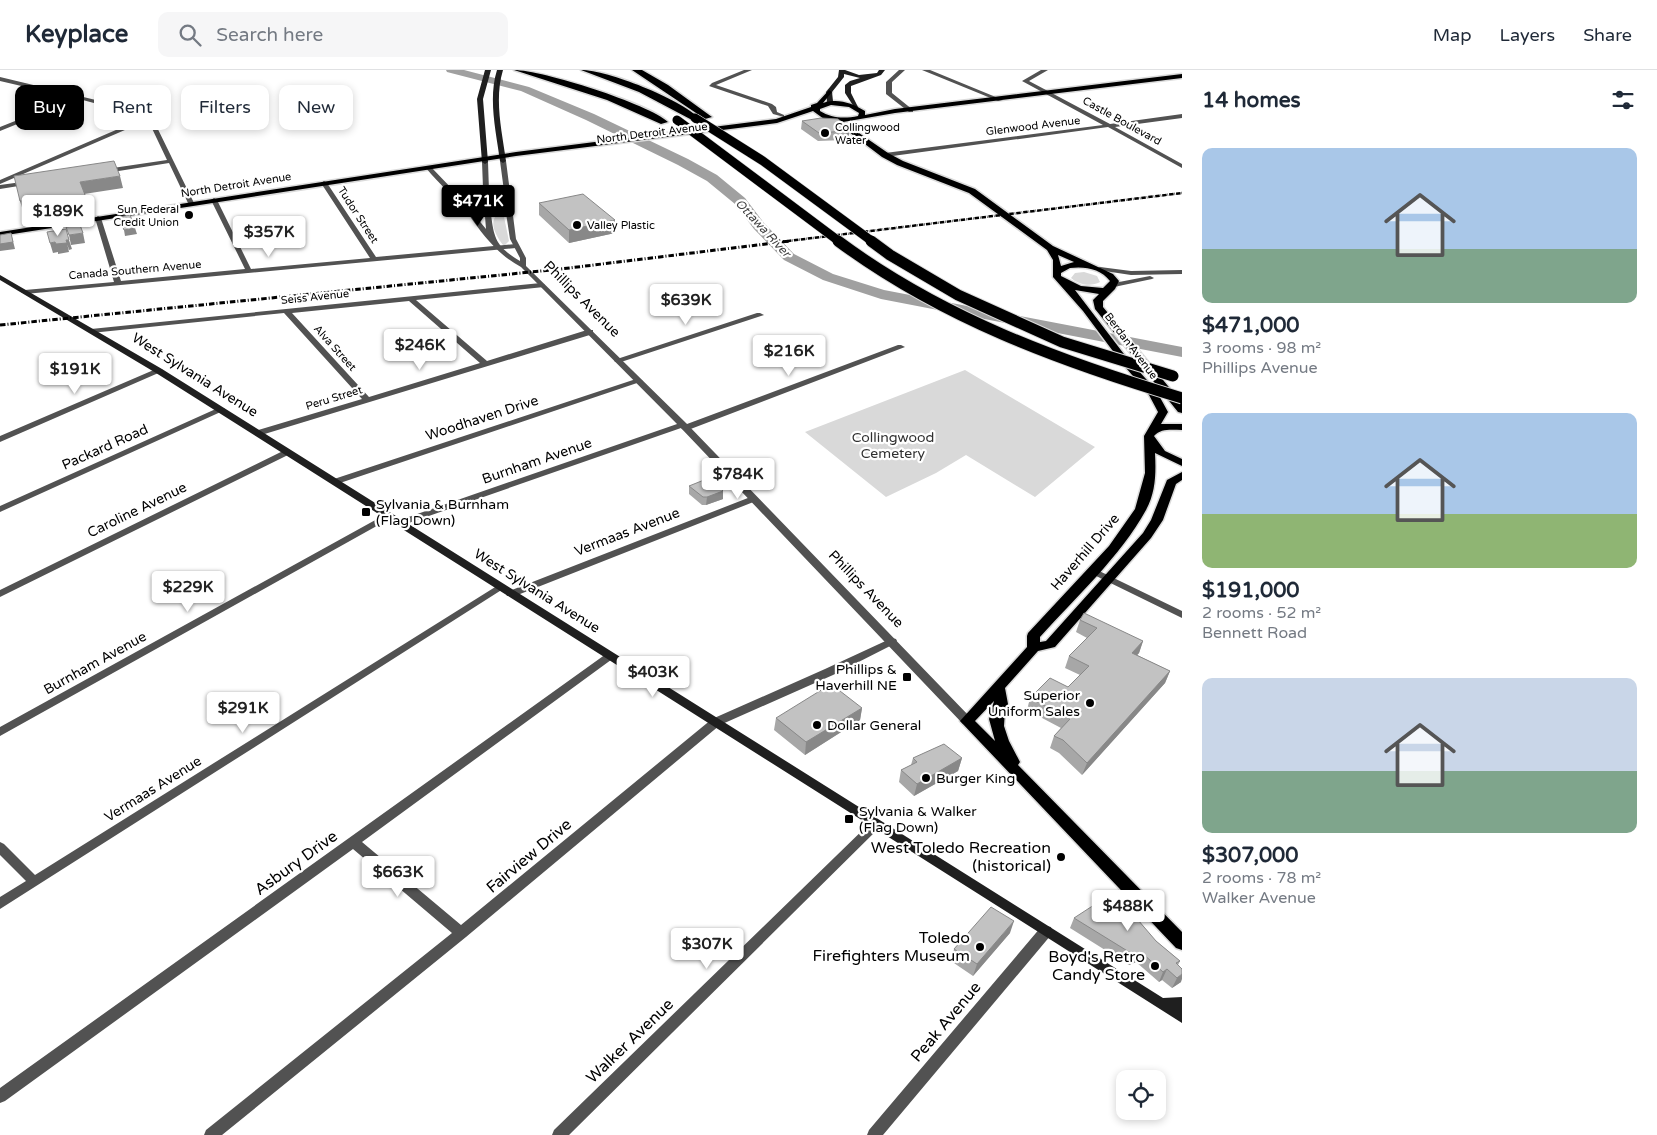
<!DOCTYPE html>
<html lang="en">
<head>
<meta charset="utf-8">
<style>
  body { margin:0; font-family:"Varela Round",sans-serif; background:#f6f6f7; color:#1f2937; height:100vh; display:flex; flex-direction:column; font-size:19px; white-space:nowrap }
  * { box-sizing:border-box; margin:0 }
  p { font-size:16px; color:#747a83 }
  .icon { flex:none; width:28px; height:28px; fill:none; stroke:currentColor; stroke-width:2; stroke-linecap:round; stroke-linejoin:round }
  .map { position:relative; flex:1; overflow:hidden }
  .panel { display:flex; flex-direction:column; background:#fff; width:475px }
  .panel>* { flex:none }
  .banner { position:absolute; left:15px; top:15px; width:475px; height:45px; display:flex; gap:10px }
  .fabs { position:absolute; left:1116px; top:1000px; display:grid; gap:10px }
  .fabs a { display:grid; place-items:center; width:50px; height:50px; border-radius:10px; background:#fff; box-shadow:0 2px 8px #0003; font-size:25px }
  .price { position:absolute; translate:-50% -42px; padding:0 11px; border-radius:5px; background:#fff; color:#222; font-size:16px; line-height:32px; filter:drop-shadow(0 1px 2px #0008) }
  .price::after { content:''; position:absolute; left:50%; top:30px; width:15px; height:11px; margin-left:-8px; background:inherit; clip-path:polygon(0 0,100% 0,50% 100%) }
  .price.active { background:#000; color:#fff }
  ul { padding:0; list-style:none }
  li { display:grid; align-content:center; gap:10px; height:265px; padding:0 20px }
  li span { display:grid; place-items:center; height:155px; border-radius:10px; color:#555 }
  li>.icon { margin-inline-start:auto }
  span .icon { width:90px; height:90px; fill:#fffc; stroke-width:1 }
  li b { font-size:21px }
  h2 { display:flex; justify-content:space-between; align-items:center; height:60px; padding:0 20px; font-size:21px }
  .pill { padding:0 18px; border-radius:10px; background:#fff; box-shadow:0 2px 8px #0003; font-size:18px; line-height:45px }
  .pill.active { background:#000; color:#fff }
  header { display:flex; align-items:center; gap:30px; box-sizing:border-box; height:70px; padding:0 25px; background:#fff; border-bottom:1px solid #e0e1e3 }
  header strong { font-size:24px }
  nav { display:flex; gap:28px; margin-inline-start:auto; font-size:18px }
  .search { width:350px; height:45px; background:#f6f6f7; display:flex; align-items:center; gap:12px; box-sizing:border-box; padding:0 18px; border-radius:10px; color:#747a83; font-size:19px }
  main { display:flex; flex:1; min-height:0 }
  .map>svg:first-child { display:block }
  .green { fill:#d9d9d9 }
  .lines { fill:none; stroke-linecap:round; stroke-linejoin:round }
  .river { fill:#a0a0a0; fill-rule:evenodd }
  .primary-casing { stroke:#dbdbdb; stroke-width:3 }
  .motorway-casing { stroke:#dbdbdb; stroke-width:3 }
  .minor { fill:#525252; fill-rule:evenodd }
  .tertiary { fill:#525252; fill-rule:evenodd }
  .secondary { fill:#1f1f1f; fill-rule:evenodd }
  .primary { fill:#000; fill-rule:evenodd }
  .motorway { fill:#000; fill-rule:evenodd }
  .rail-far1 { stroke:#000; stroke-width:2.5; stroke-dasharray:4.5 1 0.5 1; stroke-linecap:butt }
  .rail { stroke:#000; stroke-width:3; stroke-dasharray:5.5 2 1 2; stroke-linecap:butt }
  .motorway-bridge-far1-casing { stroke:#dbdbdb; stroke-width:10; stroke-linecap:butt }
  .motorway-bridge-casing { stroke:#dbdbdb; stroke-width:13; stroke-linecap:butt }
  .motorway-bridge-far1 { stroke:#000; stroke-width:9 }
  .motorway-bridge { stroke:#000; stroke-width:11 }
  .wall { fill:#a7a7a7 }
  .shaded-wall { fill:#888 }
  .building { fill:#c2c2c2; stroke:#888 }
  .poi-dot { fill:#000; stroke:#fff; stroke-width:2 }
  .labels { text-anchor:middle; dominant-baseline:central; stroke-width:4.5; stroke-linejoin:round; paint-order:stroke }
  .far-street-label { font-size:11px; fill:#000; stroke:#fff }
  .far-poi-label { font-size:11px; fill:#000; stroke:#fff; text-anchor:start }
  .far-water-label { font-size:12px; font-style:italic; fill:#414141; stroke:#fff }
  .street-label { font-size:14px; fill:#000; stroke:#fff }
  .park-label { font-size:14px; fill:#303030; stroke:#fff }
  .poi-label { font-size:14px; fill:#000; stroke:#fff; text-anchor:start }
  .near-poi-label { font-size:16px; fill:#000; stroke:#fff; text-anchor:end }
  .near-street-label { font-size:16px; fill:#000; stroke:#fff }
</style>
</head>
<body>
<header>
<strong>Keyplace</strong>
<div class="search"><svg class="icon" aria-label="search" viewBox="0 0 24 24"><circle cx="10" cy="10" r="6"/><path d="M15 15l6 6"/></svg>Search here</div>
<nav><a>Map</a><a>Layers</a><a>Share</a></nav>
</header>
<main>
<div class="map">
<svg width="1182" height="1065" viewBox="0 0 1182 1065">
  <rect width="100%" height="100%" fill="#fff"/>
  <path class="green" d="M 503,142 L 509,171 L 505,175 L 503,175 C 497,167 490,156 495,147 Z
    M 1084,202 L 1097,206 L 1100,212 C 1091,217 1079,215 1071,208 L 1075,203 Z
    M 965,300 L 1095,377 L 1035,427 L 966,385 L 936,403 L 886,427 L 805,362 Z"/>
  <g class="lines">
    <path class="river" d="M 446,0 L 464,0 L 529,17 L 594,44 L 688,89 L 717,105 L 745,128 L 764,153 L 794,184 L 833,204 L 884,220 L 1182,277 L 1182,287 L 881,229 L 823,210 L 784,190 L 754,159 L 735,134 L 707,111 L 678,95 L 586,50 L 521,21 L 447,2 Z"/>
    <defs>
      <path id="primary" d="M 1182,4 L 1182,8 L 895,43 L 843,52 L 888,83 L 903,91 L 975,119 L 1053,176 L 1113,204 L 1119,211 L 1115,219 L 1103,231 L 1103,237 L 1182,333 L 1182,343 L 1178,342 L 1095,239 L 1093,230 L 1099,224 L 1075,220 L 1127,288 L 1156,320 L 1168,342 L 1161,354 L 1182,354 L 1182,360 C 1172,360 1161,358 1154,366 L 1165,381 L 1182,389 L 1182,396 L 1155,383 C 1156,402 1156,422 1146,440 C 1121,486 1075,528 1040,567 L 1040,572 L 1046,571 L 1143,463 L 1151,450 L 1167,410 L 1182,402 L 1182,410 L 1176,414 L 1163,450 L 1151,468 L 1055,577 L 1038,581 L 1005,618 L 1008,634 L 1005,641 L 1004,656 L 1009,671 L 1020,692 L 1018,695 L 1182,862 L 1182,880 L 1176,878 L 960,651 L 1027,577 L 1027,566 L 1028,563 L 1109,476 L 1135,439 L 1145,403 L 1144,366 L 1158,342 L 1149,325 L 1121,292 L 1083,241 L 1053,207 L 1053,190 L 1047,180 L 969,123 L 897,95 L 882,87 L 849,62 L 832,51 L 824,49 L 813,41 L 777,53 L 516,86 L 0,166 L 0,162 L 516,82 L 776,49 L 811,37 L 811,35 L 817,33 L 829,20 L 832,22 L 823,33 C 838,28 852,33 865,41 L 865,45 L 895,39 ZM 831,35 L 849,37 L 859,43 L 858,46 C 844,49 831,48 820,41 L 820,39 ZM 1058,185 L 1074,192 L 1061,196 ZM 1070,198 C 1085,196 1101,199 1110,211 L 1103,218 L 1081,216 L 1061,206 L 1061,203 ZM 994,631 L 989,649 L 995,671 L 975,651 Z"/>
      <path id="motorway" d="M 514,0 C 542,0 649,34 668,52 L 661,54 L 607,30 Z
        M 581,0 C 608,0 680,29 699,48 L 692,50 L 639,22 Z
        M 632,0 L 642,0 L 668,15 L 712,47 L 705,49 Z"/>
    </defs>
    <use href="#primary" class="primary-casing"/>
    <use href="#motorway" class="motorway-casing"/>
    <path class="minor" d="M 744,0 L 752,0 L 716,15 L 772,34 L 776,37 L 777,42 L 784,45 L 784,47 L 773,44 L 768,36 L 709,16 L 712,13 Z
      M 899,0 L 905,0 L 892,12 L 892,23 L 913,40 L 913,42 L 909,42 L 886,24 L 886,12 Z
      M 922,0 L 930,0 L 1003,30 L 998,31 Z
      M 1041,0 L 1048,0 L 1029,11 L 1110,54 L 1182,44 L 1182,48 L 1115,57 L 1182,94 L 1182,98 L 1108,57 L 885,87 L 882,85 L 885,83 L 1103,55 L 1022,11 Z
      M 0,7 L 150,43 L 194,133 L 191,135 L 188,133 L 169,93 L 106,103 L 103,101 L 106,99 L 167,90 L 148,50 L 0,114 L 0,110 L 146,47 L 79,29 L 0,61 L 0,57 L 73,28 L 0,11 Z
      M 29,111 L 32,113 L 31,114 L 0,119 L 0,115 Z
      M 324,111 L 327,113 L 376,187 L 516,174 L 519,176 L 516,178 L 25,224 L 21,222 L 25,220 L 114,212 L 95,148 L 98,146 L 101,148 L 121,211 L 245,199 L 211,130 L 214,128 L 217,130 L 251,199 L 370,188 L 321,113 Z
      M 541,213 L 545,215 L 544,217 L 416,230 L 487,291 L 587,260 L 593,260 L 593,264 L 258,366 L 255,365 L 255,361 L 362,329 L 284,243 L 91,263 L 87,261 L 91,259 ZM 409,231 L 480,293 L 369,327 L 292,243 Z
      M 757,243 L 760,243 L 764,245 L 621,292 L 615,292 L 614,290 Z
      M 898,275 L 901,275 L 905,277 L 688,360 L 685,361 L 681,358 L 403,455 L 400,456 L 395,453 L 397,451 L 680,353 L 687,354 Z
      M 636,309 L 639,309 L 643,311 L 337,414 L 334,415 L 330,412 L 331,410 Z
      M 218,338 L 224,338 L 225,340 L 0,442 L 0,436 Z
      M 287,379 L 291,382 L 290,384 L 0,527 L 0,520 Z
      M 753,426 L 758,429 L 756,431 L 515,526 L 507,526 L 506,524 L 507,522 Z
      M 388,443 L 393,446 L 391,448 L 0,666 L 0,657 Z
      M 1093,498 L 1182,541 L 1182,548 L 1090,503 L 1088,501 L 1090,499 Z
      M 500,514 L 505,517 L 503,519 L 0,839 L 0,827 L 26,811 L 0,785 L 0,772 L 4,774 L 35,805 Z
      M 892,568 L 896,569 L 897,571 L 896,573 L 833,605 L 720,655 L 466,867 L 222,1065 L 204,1065 L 206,1060 L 452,863 L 353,779 L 5,1031 L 0,1033 L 0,1018 L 606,584 L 614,584 L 615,587 L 362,772 L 461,855 L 712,649 L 825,599 Z
      M 876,749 L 880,751 L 882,754 L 880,757 L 569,1065 L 552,1065 L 554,1060 L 872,751 Z
      M 1046,856 L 1051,857 L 1052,861 L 1051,865 L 883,1065 L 867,1065 L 869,1060 L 1041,857 Z"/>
    <path class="tertiary" d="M 485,90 L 488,92 L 489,121 L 504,121 L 500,91 L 503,89 L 506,91 L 516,169 L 526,188 L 526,196 L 686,353 L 971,648 L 973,651 L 971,654 L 963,654 L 680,357 L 521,197 C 498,185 483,165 469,145 C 456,128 439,114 426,98 L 431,97 L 455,122 L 483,118 L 482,92 ZM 483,121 L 486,159 L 458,125 ZM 489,125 L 504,125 L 506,139 L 491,140 ZM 506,143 L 510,169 L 520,188 L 520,191 C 497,177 494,170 491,144 Z
      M 1100,197 L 1131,201 L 1182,200 L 1182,204 L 1131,205 L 1098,200 L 1098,198 Z
      M 1150,206 L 1154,208 L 1152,209 L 1114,217 L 1110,215 L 1114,213 Z
      M 156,299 L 162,299 L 163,301 L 0,372 L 0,366 Z"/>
    <path class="secondary" d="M 485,0 L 491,0 L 483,29 L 488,92 L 485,94 L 482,92 L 477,29 Z
      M 497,0 L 503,0 C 494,30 502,61 506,91 L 503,93 L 500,91 C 496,61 488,29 497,0 Z
      M 839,0 L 845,0 L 859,5 L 877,3 L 879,0 L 885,0 L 881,5 L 851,16 L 851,23 L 858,37 L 854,37 L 845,23 L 845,15 L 850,11 L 860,8 L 844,4 L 844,7 L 832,22 L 833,31 L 829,35 L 825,35 L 827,31 L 826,22 L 838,7 Z
      M 0,205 L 162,299 L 1163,928 L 1182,927 L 1182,953 L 156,303 L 0,210 Z"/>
    <use href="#primary" class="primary"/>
    <use href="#motorway" class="motorway"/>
    <path class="rail-far1" d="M 780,172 L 1182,123"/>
    <path class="rail" d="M 0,255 L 561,199 L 790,171"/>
    <defs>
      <path id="motorway-bridge-far1" d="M 695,48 L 763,91 L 873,172
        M 677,50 L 840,172"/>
      <path id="motorway-bridge" d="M 838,171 C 942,248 1059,291 1182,328
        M 871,171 L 890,185 L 958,225 L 1062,272 L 1173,306"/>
    </defs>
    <use href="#motorway-bridge-far1" class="motorway-bridge-far1-casing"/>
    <use href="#motorway-bridge" class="motorway-bridge-casing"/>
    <use href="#motorway-bridge-far1" class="motorway-bridge-far1"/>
    <use href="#motorway-bridge" class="motorway-bridge"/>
  </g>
  <path class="wall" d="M 802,51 L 850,59 L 848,68 L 845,68 L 844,70 L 818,71 L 801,59 Z
    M 539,133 L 615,163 L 569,173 L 539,145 Z
    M 707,413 L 723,421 L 723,429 L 706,435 L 702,435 L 689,424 L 689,416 Z
    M 1080,550 L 1143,571 L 1139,583 L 1137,585 L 1170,601 L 1165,613 L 1082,705 L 1059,683 L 1050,678 L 1054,666 L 1061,658 L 1027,640 L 1030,628 L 1068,617 L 1080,605 L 1065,598 L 1069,586 L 1087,568 L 1076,562 Z
    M 862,638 L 860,650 L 805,685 L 774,660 L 776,648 Z
    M 913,688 L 962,688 L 958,701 L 914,726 L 899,712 L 901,700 L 911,695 Z
    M 1074,848 L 1156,871 L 1180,891 L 1178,895 L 1181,912 L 1172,918 L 1162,910 L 1159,912 L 1136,892 L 1129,895 L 1070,858 Z
    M 1010,863 L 973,906 L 951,891 L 954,879 Z"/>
  <path class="shaded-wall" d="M 850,59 L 848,68 L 845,68 L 845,61 L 844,60 Z
    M 120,106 L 123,118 L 84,124 L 80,112 Z
    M 54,126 L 58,139 L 24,144 L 20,131 Z
    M 63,130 L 67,143 L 59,144 L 56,131 Z
    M 87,130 L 90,143 L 67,146 L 64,134 Z
    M 615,150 L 615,163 L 569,173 L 569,160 Z
    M 135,158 L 137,164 L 125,166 L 124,160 Z
    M 11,163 L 15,179 L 0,181 L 0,174 Z
    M 83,163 L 85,173 L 71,175 L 69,165 Z
    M 66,170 L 69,170 L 72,179 L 69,180 Z
    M 55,172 L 67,173 L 69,182 L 58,184 L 58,182 L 53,183 L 50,173 Z
    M 723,417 L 723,429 L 706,435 L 707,427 Z
    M 1143,571 L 1139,583 L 1128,595 L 1132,583 Z
    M 1170,601 L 1165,613 L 1082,705 L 1087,693 Z
    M 862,638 L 860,650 L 805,685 L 806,672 Z
    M 962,688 L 958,701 L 914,726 L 917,714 Z
    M 1014,851 L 1010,863 L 973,906 L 977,894 Z
    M 1141,882 L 1136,892 L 1129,895 L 1134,885 Z
    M 1167,899 L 1162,910 L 1159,912 L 1163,902 Z
    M 1182,904 L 1182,909 L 1181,912 L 1172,918 L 1177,908 Z"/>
  <path class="building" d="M 821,48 L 838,49 L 850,59 L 844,60 L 845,61 L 819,63 L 802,51 Z
    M 114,91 L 120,106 L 80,112 L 87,130 L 64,134 L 63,130 L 56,131 L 54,126 L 20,131 L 14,106 Z
    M 583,124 L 615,150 L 569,160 L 539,133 Z
    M 130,145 L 135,158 L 124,160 L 119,147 Z
    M 80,155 L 83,163 L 69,165 L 66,157 Z
    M 66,159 L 69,170 L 66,170 L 67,173 L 56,174 L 55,172 L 50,173 L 47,162 Z
    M 11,163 L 13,172 L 0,174 L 0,165 Z
    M 704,410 L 707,413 L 714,410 L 723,417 L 720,418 L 723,421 L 707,427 L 703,427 L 689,416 Z
    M 1084,543 L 1143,571 L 1132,583 L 1170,601 L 1087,693 L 1063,670 L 1054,666 L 1070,649 L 1030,628 L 1050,608 L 1068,617 L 1089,596 L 1069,586 L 1097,558 L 1080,550 Z
    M 831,614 L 862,638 L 806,672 L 776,648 Z
    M 944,674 L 962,688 L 917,714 L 901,700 L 917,692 L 913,688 Z
    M 1114,822 L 1156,871 L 1180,891 L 1176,893 L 1182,899 L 1182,904 L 1177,908 L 1167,899 L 1163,902 L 1141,882 L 1134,885 L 1074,848 Z
    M 991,837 L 1014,851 L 977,894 L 954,879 Z"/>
  <g class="poi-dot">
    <circle cx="825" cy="63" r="5"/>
    <circle cx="189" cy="145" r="5"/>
    <circle cx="577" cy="155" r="5"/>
    <rect x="361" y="437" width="10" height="10" rx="2.5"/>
    <rect x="902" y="602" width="10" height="10" rx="2.5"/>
    <circle cx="1090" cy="633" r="5"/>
    <circle cx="817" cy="655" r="5"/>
    <circle cx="926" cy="708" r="5"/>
    <rect x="844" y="744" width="10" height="10" rx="2.5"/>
    <circle cx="1061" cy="787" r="5"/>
    <circle cx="980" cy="877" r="5"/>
    <circle cx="1155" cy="896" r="5"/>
  </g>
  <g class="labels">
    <g class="far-street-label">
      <text transform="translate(1122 51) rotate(29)">Castle Boulevard</text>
      <text transform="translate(1033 56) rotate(-7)">Glenwood Avenue</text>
      <text transform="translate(652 63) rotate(-7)">North Detroit Avenue</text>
      <text transform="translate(236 115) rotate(-9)">North Detroit Avenue</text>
      <text transform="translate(358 145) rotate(57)">Tudor Street</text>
      <text transform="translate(135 200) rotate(-5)">Canada Southern Avenue</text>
      <text transform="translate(315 227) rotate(-6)">Seiss Avenue</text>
      <text transform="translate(1131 276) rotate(53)">Berdan Avenue</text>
      <text transform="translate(335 278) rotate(48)">Alva Street</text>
      <text transform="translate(334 328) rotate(-17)">Peru Street</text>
    </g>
    <g class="far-poi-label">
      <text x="835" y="57">Collingwood<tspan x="835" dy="13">Water</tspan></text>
      <text x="179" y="139" text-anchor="end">Sun Federal<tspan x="179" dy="13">Credit Union</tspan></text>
      <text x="587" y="155">Valley Plastic</text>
    </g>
    <g class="far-water-label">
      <text transform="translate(763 158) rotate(47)">Ottawa River</text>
    </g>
    <g class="street-label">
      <text transform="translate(582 229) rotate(45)">Phillips Avenue</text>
      <text transform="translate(195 305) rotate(32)">West Sylvania Avenue</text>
      <text transform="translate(482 348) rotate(-18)">Woodhaven Drive</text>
      <text transform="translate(105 377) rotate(-24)">Packard Road</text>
      <text transform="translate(537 391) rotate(-19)">Burnham Avenue</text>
      <text transform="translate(137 440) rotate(-26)">Caroline Avenue</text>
      <text transform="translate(627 462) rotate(-21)">Vermaas Avenue</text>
      <text transform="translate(1085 482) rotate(-49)">Haverhill Drive</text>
      <text transform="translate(866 519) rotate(46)">Phillips Avenue</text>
      <text transform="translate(537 521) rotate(32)">West Sylvania Avenue</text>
      <text transform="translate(95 593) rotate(-29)">Burnham Avenue</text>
      <text transform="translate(153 719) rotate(-32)">Vermaas Avenue</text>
    </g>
    <g class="park-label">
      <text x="893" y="367">Collingwood<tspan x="893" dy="16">Cemetery</tspan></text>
    </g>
    <g class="poi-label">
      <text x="376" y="434">Sylvania &amp; Burnham<tspan x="376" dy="16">(Flag Down)</tspan></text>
      <text x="897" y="599" text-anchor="end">Phillips &amp;<tspan x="897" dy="16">Haverhill NE</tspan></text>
      <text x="1080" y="625" text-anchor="end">Superior<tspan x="1080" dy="16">Uniform Sales</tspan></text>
      <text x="827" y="655">Dollar General</text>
      <text x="936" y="708">Burger King</text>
      <text x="859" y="741">Sylvania &amp; Walker<tspan x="859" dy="16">(Flag Down)</tspan></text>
    </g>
    <g class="near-poi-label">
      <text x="1051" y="778">West Toledo Recreation<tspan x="1051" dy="18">(historical)</tspan></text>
      <text x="970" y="868">Toledo<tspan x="970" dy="18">Firefighters Museum</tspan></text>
      <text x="1145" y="887">Boyd's Retro<tspan x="1145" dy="18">Candy Store</tspan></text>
    </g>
    <g class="near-street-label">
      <text transform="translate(529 786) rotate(-40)">Fairview Drive</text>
      <text transform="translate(296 793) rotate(-36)">Asbury Drive</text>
      <text transform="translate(946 952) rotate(-50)">Peak Avenue</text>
      <text transform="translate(630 971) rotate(-44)">Walker Avenue</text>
    </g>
  </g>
</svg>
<div class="fabs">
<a><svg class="icon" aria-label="locate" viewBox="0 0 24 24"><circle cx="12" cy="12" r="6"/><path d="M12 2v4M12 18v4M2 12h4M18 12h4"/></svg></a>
</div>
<b class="price active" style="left:478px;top:157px">$471K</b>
<b class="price" style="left:58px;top:167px">$189K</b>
<b class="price" style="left:269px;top:188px">$357K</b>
<b class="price" style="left:686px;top:256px">$639K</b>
<b class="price" style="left:420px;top:301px">$246K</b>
<b class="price" style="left:789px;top:307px">$216K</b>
<b class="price" style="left:75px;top:325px">$191K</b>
<b class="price" style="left:738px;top:430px">$784K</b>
<b class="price" style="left:188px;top:543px">$229K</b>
<b class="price" style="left:653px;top:628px">$403K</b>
<b class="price" style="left:243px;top:664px">$291K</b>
<b class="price" style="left:398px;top:828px">$663K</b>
<b class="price" style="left:1128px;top:862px">$488K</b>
<b class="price" style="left:707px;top:900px">$307K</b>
<div class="banner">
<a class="pill active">Buy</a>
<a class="pill">Rent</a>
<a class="pill">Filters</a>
<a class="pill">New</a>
</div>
</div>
<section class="panel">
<h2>14 homes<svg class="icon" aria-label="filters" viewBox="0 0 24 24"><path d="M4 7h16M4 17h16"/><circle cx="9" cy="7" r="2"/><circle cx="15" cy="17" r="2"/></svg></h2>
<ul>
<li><span style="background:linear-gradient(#a9c7e8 65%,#7fa58c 0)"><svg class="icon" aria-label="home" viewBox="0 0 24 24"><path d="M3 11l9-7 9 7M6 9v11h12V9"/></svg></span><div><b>$471,000</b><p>3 rooms · 98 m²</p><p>Phillips Avenue</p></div></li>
<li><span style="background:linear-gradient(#a9c7e8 65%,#8fb573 0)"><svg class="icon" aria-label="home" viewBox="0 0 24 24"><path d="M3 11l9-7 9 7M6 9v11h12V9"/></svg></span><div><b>$191,000</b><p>2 rooms · 52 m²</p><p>Bennett Road</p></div></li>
<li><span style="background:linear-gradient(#c9d6e8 60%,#7fa58c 0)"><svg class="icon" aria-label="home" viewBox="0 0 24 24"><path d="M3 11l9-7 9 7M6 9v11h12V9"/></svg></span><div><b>$307,000</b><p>2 rooms · 78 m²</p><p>Walker Avenue</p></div></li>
</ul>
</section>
</main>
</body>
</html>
